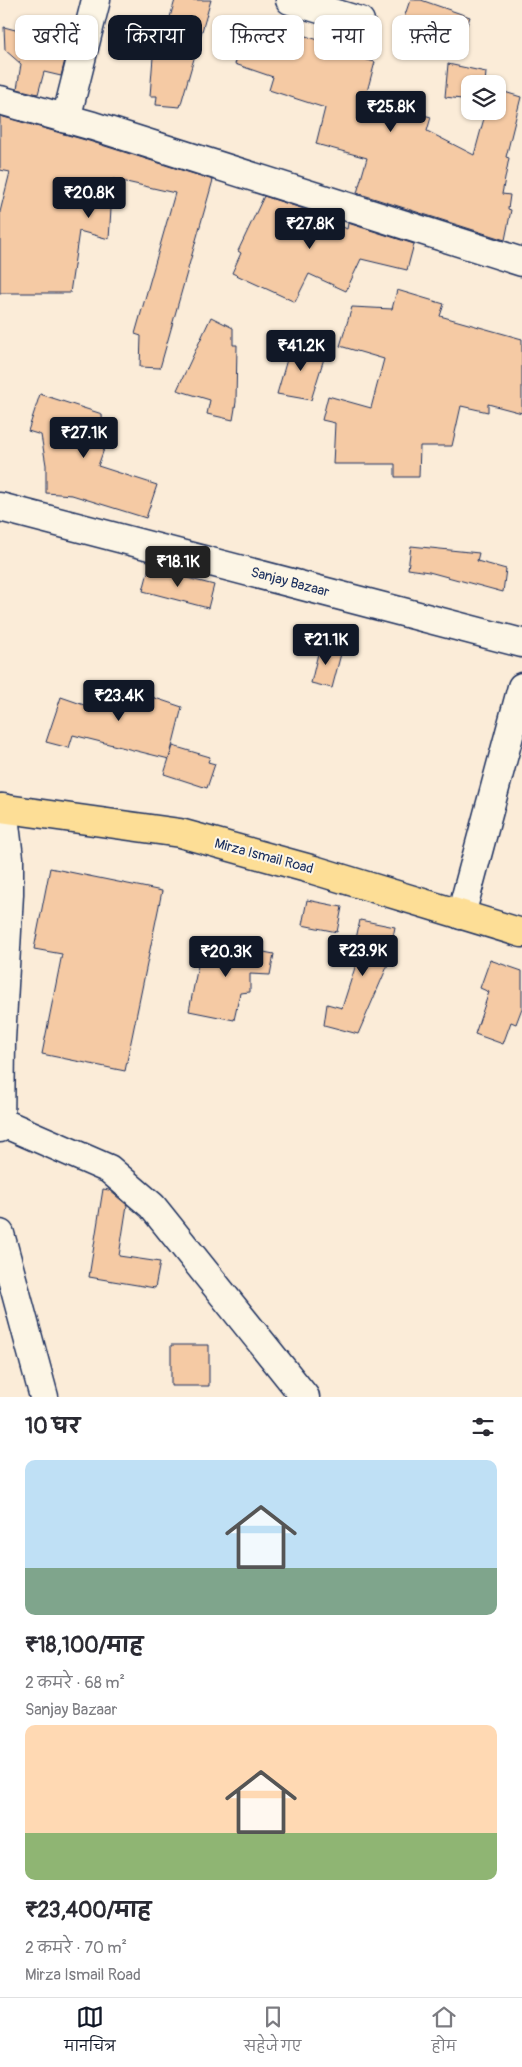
<!DOCTYPE html>
<html lang="hi">
<head>
<meta charset="utf-8">
<style>
  body { margin:0; font-family:Pangolin,"Playpen Sans Deva",sans-serif; background:#f2f2f3; color:#2b2b33; height:100vh; display:flex; flex-direction:column; font-size:19px; white-space:nowrap }
  * { box-sizing:border-box; margin:0 }
  p { font-size:16px; color:#7c7c81 }
  .icon { flex:none; width:28px; height:28px; fill:none; stroke:currentColor; stroke-width:2; stroke-linecap:round; stroke-linejoin:round }
  .map { position:relative; height:1397px; overflow:hidden }
  .sheet { display:flex; flex-direction:column; background:#fff; flex:1 }
  .sheet>* { flex:none }
  .hud { position:absolute; left:15px; top:15px; width:492px; height:45px; display:flex; gap:10px }
  .controls { position:absolute; left:461px; top:75px; display:grid; gap:10px }
  .controls a { display:grid; place-items:center; width:45px; height:45px; border-radius:10px; background:#fff; box-shadow:0 1px 4px #0004; font-size:25px }
  .price { position:absolute; translate:-50% -42px; padding:0 11px; border-radius:5px; background:#111827; color:#fff; font-size:16px; line-height:32px; filter:drop-shadow(0 1px 2px #0008) }
  .price::after { content:''; position:absolute; left:50%; top:30px; width:15px; height:11px; margin-left:-8px; background:inherit; clip-path:polygon(0 0,100% 0,50% 100%) }
  .price.current { background:#222; color:#fff }
  ul { padding:0; list-style:none }
  li { display:grid; align-content:center; gap:10px; height:265px; padding:0 25px }
  li span { display:grid; place-items:center; height:155px; border-radius:10px; color:#555 }
  li>.icon { margin-inline-start:auto }
  span .icon { width:90px; height:90px; fill:#fffc; stroke-width:1 }
  li b { font-size:21px }
  h2 { display:flex; justify-content:space-between; align-items:center; height:60px; padding:0 25px; font-size:21px }
  .chip { padding:0 18px; border-radius:10px; background:#fff; box-shadow:0 1px 4px #0004; font-size:18px; line-height:45px }
  .chip.current { background:#111827; color:#fff }
  .tab-bar { display:flex; justify-content:space-around; align-items:center; height:70px; border-top:1px solid #e1e1e2; background:#fff; font-size:14px; color:#7c7c81 }
  .tab-bar a { display:grid; justify-items:center; gap:2px }
  .tab-bar .current { color:#111827 }
  .map>svg:first-child { display:block }
  .building { fill:#f5caa4; stroke:#1b2f5e }
  .lines { fill:none; stroke-linecap:round; stroke-linejoin:round }
  .street-casing { stroke:#1b2f5e; stroke-width:31 }
  .secondary-casing { stroke:#1b2f5e; stroke-width:31 }
  .highway-casing { stroke:#1b2f5e; stroke-width:31 }
  .street { stroke:#fcf5e5; stroke-width:28 }
  .secondary { stroke:#fcf5e5; stroke-width:28 }
  .highway { stroke:#fdde96; stroke-width:28 }
  .labels { text-anchor:middle; dominant-baseline:central; stroke-width:4; stroke-linejoin:round; paint-order:stroke }
  .street-label { font-size:14px; fill:#1b2f5e; stroke:#fcf5e5 }
</style>
</head>
<body>
<div class="map">
<svg width="522" height="1397" viewBox="0 0 522 1397">
  <rect width="100%" height="100%" fill="#fbecd8"/>
  <filter id="ink" filterUnits="userSpaceOnUse"><feTurbulence type="fractalNoise" baseFrequency=".02" numOctaves="2"/><feDisplacementMap in="SourceGraphic" scale="10" xChannelSelector="R" yChannelSelector="G"/><feConvolveMatrix kernelMatrix="1 2 1 2 8 2 1 2 1" color-interpolation-filters="sRGB"/></filter>
  <g filter="url(#ink)">
    <path class="building" d="M 175,0 L 211,0 L 180,107 L 156,105 L 157,96 L 150,96 L 153,57 L 141,56 L 144,29 L 166,31 Z
      M 410,0 L 421,0 L 470,17 L 458,49 L 400,30 Z
      M 251,19 L 328,43 L 326,49 L 375,62 L 365,99 L 431,117 L 427,131 L 474,155 L 486,111 L 498,111 L 498,90 L 521,97 L 506,157 L 509,158 L 502,194 L 510,195 L 508,209 L 511,210 L 505,240 L 357,193 L 367,158 L 316,144 L 325,108 L 269,90 L 273,77 L 235,64 Z
      M 4,27 L 69,44 L 61,76 L 44,72 L 38,94 L 17,89 L 21,64 L 5,50 Z
      M 448,64 L 486,72 L 485,84 L 470,84 L 470,100 L 445,97 Z
      M 0,116 L 89,141 L 213,180 L 160,368 L 140,367 L 141,336 L 135,334 L 175,193 L 113,179 L 109,239 L 79,231 L 70,293 L 0,293 L 0,212 L 10,172 L 0,170 Z
      M 264,196 L 307,210 L 347,229 L 348,223 L 414,244 L 407,270 L 361,259 L 346,291 L 309,274 L 295,302 L 232,273 L 241,253 L 238,251 Z
      M 397,290 L 444,304 L 440,316 L 522,339 L 522,413 L 488,404 L 488,412 L 461,406 L 452,446 L 420,446 L 419,477 L 395,477 L 395,464 L 333,464 L 335,423 L 322,420 L 328,396 L 371,408 L 384,359 L 340,346 L 352,307 L 392,309 Z
      M 211,317 L 233,328 L 233,345 L 237,345 L 236,402 L 233,420 L 207,414 L 210,400 L 177,390 Z
      M 292,342 L 326,352 L 311,400 L 277,394 Z
      M 40,394 L 102,414 L 104,449 L 98,466 L 157,485 L 146,518 L 72,495 L 46,493 L 46,465 L 41,435 L 28,431 Z
      M 411,546 L 479,553 L 477,561 L 506,569 L 503,592 L 429,572 L 408,569 Z
      M 149,568 L 214,585 L 208,608 L 143,591 Z
      M 320,645 L 342,650 L 332,688 L 311,683 Z
      M 113,684 L 182,707 L 169,759 L 73,735 L 69,748 L 46,742 L 61,697 L 87,706 L 91,694 L 108,699 Z
      M 173,746 L 210,757 L 208,762 L 215,764 L 207,788 L 164,774 Z
      M 50,868 L 162,891 L 125,1071 L 42,1054 L 62,954 L 34,949 Z
      M 307,900 L 342,907 L 337,932 L 302,925 Z
      M 360,920 L 395,927 L 387,967 L 358,1034 L 324,1025 L 327,1004 L 342,1008 L 359,955 L 353,953 Z
      M 203,940 L 274,954 L 270,975 L 250,974 L 250,992 L 240,993 L 234,1020 L 189,1011 Z
      M 490,960 L 522,971 L 522,1008 L 516,1024 L 511,1022 L 503,1044 L 475,1034 L 489,992 L 480,988 Z
      M 103,1189 L 109,1190 L 127,1205 L 119,1256 L 160,1262 L 155,1288 L 89,1277 Z
      M 171,1345 L 209,1345 L 209,1386 L 171,1386 Z"/>
    <g class="lines">
      <defs>
        <path id="street" d="M 290,0 L 360,21
          M 0,100 L 93,126 L 522,262
          M 66,119 L 96,0
          M 461,915 L 522,687
          M 1,1122 L 109,1169 L 152,1206 L 305,1397
          M 0,1128 L 1,1040 L 9,894 L 9,858 L 3,808
          M 0,1234 L 44,1397"/>
        <path id="secondary" d="M 0,507 L 522,643"/>
        <path id="highway" d="M 0,808 L 180,833 L 314,870 L 522,933"/>
      </defs>
      <use href="#street" class="street-casing"/>
      <use href="#secondary" class="secondary-casing"/>
      <use href="#highway" class="highway-casing"/>
      <use href="#street" class="street"/>
      <use href="#secondary" class="secondary"/>
      <use href="#highway" class="highway"/>
    </g>
  </g>
  <g class="labels">
    <g class="street-label">
      <text transform="translate(290 582) rotate(15)">Sanjay Bazaar</text>
      <text transform="translate(264 856) rotate(15)">Mirza Ismail Road</text>
    </g>
  </g>
</svg>
<div class="controls">
<a><svg class="icon" aria-label="layers" viewBox="0 0 24 24"><path d="M12 4l9 5-9 5-9-5zM3 14l9 5 9-5"/></svg></a>
</div>
<b class="price" style="left:391px;top:133px">₹25.8K</b>
<b class="price" style="left:89px;top:219px">₹20.8K</b>
<b class="price" style="left:310px;top:250px">₹27.8K</b>
<b class="price" style="left:301px;top:372px">₹41.2K</b>
<b class="price" style="left:84px;top:459px">₹27.1K</b>
<b class="price current" style="left:178px;top:588px">₹18.1K</b>
<b class="price" style="left:326px;top:666px">₹21.1K</b>
<b class="price" style="left:119px;top:722px">₹23.4K</b>
<b class="price" style="left:363px;top:977px">₹23.9K</b>
<b class="price" style="left:226px;top:978px">₹20.3K</b>
<div class="hud">
<a class="chip">खरीदें</a>
<a class="chip current">किराया</a>
<a class="chip">फ़िल्टर</a>
<a class="chip">नया</a>
<a class="chip">फ़्लैट</a>
</div>
</div>
<section class="sheet">
<h2>10 घर<svg class="icon" aria-label="filters" viewBox="0 0 24 24"><path d="M4 7h16M4 17h16"/><circle cx="9" cy="7" r="2"/><circle cx="15" cy="17" r="2"/></svg></h2>
<ul>
<li><span style="background:linear-gradient(#bfe0f5 70%,#7fa58c 0)"><svg class="icon" aria-label="home" viewBox="0 0 24 24"><path d="M3 11l9-7 9 7M6 9v11h12V9"/></svg></span><div><b>₹18,100/माह</b><p>2 कमरे · 68 m²</p><p>Sanjay Bazaar</p></div></li>
<li><span style="background:linear-gradient(#ffd9b3 70%,#8fb573 0)"><svg class="icon" aria-label="home" viewBox="0 0 24 24"><path d="M3 11l9-7 9 7M6 9v11h12V9"/></svg></span><div><b>₹23,400/माह</b><p>2 कमरे · 70 m²</p><p>Mirza Ismail Road</p></div></li>
</ul>
</section>
<nav class="tab-bar">
<a class="current"><svg class="icon" aria-label="map" viewBox="0 0 24 24"><path d="M3 6l6-2 6 2 6-2v14l-6 2-6-2-6 2zM9 4v14M15 6v14"/></svg>मानचित्र</a>
<a><svg class="icon" aria-label="saved" viewBox="0 0 24 24"><path d="M7 4h10v16l-5-4-5 4z"/></svg>सहेजे गए</a>
<a><svg class="icon" aria-label="home" viewBox="0 0 24 24"><path d="M3 11l9-7 9 7M6 9v11h12V9"/></svg>होम</a>
</nav>
</body>
</html>
